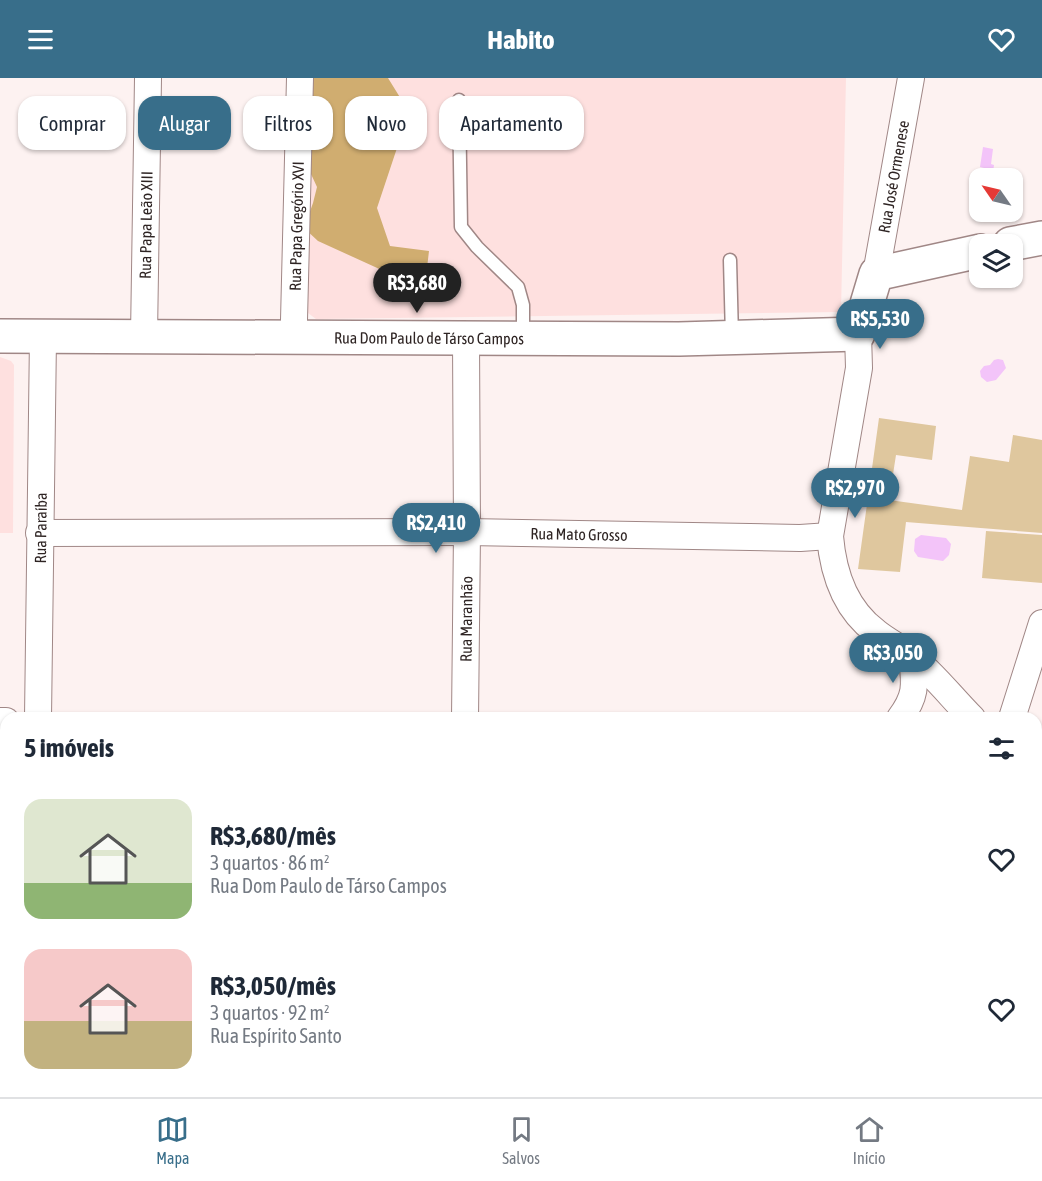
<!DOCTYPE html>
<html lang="pt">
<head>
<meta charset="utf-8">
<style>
  body { margin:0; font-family:"Asap Condensed",sans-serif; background:#f2f2f3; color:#1f2937; height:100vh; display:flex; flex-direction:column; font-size:22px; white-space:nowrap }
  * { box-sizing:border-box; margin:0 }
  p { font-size:20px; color:#747a83 }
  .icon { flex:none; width:33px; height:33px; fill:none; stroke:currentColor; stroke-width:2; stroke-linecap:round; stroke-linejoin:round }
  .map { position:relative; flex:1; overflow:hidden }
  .sheet { position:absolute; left:0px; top:634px; width:1042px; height:386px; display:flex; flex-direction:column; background:#fff; border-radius:18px 18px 0 0; box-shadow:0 2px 4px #0004 }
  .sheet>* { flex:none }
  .top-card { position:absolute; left:18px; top:18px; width:600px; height:54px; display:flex; gap:12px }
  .needle { width:39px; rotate:304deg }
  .fabs { position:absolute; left:969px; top:90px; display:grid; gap:12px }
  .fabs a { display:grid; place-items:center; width:54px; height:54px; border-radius:12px; background:#fff; box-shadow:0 2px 4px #0004; font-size:30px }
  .price { position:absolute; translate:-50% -51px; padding:0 14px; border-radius:21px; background:#386e8a; color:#fff; font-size:20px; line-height:39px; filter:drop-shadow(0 2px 3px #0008) }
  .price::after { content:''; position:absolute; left:50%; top:36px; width:18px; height:14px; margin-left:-9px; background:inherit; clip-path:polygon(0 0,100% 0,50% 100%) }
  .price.current { background:#222; color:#fff }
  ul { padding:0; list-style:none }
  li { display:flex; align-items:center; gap:18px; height:150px; padding:0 24px }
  li span { display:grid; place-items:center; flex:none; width:168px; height:120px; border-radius:18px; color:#555 }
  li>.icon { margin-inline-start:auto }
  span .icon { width:72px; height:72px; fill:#fffc; stroke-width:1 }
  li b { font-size:26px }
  h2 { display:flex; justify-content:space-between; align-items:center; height:72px; padding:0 24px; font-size:26px }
  .pill { padding:0 21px; border-radius:18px; background:#fff; box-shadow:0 2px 4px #0004; font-size:21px; line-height:54px }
  .pill.current { background:#386e8a; color:#fff }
  header { display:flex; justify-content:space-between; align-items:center; height:78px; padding:0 24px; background:#386e8a; color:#fff; font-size:27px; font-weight:700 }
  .dock { display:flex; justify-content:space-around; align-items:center; height:84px; border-top:2px solid #e0e1e3; background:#fff; font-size:16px; color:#747a83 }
  .dock a { display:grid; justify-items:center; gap:3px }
  .dock .current { color:#386e8a }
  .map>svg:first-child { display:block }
  .built { fill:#fee0df }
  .green { fill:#dfc79e }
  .forest { fill:#d0ad70 }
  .water { fill:#f3c4f9 }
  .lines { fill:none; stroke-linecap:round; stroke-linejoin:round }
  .lane-casing { stroke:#a08786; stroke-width:15 }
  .street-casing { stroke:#a08786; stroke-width:28 }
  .secondary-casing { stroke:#a08786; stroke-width:36 }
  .lane { stroke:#fff; stroke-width:12 }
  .street { stroke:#fff; stroke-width:26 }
  .secondary { stroke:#fff; stroke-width:33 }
  .labels { text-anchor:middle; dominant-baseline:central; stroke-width:4.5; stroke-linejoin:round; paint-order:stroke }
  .street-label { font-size:16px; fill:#2e2423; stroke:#fdf2f1 }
</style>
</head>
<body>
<header><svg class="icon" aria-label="menu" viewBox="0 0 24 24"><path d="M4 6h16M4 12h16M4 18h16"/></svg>Habito<svg class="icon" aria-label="heart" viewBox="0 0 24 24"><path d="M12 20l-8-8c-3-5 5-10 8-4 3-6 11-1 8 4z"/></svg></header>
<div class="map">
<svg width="1042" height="1019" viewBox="0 0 1042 1019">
  <rect width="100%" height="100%" fill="#fdf2f1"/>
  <path class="built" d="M 311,0 L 846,0 L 841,234 L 316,241 L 308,235 L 305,223 Z
    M 0,279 L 11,283 L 14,287 L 13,455 L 0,455 Z"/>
  <path class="green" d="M 879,340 L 936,348 L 932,382 L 896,377 L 889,422 L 962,432 L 970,378 L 1009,384 L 1013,357 L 1042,362 L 1042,455 L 906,444 L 900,494 L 858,491 Z
    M 986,453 L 1042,457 L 1042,505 L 982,500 Z"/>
  <path class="forest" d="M 308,0 L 388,0 L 401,21 L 398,67 L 377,130 L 390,168 L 429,173 L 427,190 L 386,194 L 318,163 L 304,150 L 313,125 L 317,109 L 305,83 L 306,48 L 314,30 L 307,11 Z
    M 0,757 L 6,757 L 6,855 L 0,857 Z"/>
  <path class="water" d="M 983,69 L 993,71 L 991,86 L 994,87 L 993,95 L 984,94 L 984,90 L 980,89 Z
    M 998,281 L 1003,282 L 1006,290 L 996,302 L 987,304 L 981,299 L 980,293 L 984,288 L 990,287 L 994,282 Z
    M 921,457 L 946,460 L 951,466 L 949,477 L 943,483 L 918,479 L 914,473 L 915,461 Z
    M 55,1014 L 105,1014 L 114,1019 L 63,1019 Z"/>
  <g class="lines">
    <defs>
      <path id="lane" d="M 459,22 L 461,149 L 477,169 L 518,209 L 523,227 L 523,259
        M 730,182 L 732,259"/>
      <g id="street">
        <path id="s1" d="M 876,196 L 911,0"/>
        <path d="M 858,256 L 859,290 L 830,458 C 833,495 845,531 876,554 C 887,563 900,569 911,578 C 933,595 952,620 972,640"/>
        <path id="s2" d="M 144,258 L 148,0"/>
        <path id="s3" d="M 295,260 L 294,242 L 300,0"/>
        <path id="s4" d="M 39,455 L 467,454 L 800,460 L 830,458"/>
        <path id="s5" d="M 38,640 L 43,259"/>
        <path id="s6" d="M 465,640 L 467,454 L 466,261"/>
        <path d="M 900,640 C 917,617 915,607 912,579"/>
        <path d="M 1012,640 L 1042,545"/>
        <path d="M 0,643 L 6,643"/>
        <path d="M 1036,771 L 1042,817"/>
        <path d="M 1036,848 L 1042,822"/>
        <path d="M 553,1014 L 557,1019"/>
        <path d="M 762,1014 L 764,1019"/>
        <path d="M 731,1019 L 734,1014"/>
        <path d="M 796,1019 L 810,1014"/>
      </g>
      <g id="secondary">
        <path d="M 1010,166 L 1042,160"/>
        <path id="s7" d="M 0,258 L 679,261 L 858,256 L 876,196 L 980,173"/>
        <path d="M 0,919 L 6,923"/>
        <path d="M 7,1014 L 15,1019"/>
        <path d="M 154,1014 L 164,1019"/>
      </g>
    </defs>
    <use href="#lane" class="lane-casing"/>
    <use href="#street" class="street-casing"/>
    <use href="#secondary" class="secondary-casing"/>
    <use href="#lane" class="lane"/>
    <use href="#street" class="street"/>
    <use href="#secondary" class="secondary"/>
  </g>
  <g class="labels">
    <g class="street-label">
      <text stroke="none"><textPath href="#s1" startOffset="99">Rua José Ormenese</textPath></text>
      <text stroke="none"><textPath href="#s2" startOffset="111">Rua Papa Leão XIII</textPath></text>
      <text stroke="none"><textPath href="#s3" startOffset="112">Rua Papa Gregório XVI</textPath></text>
      <text stroke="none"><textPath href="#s7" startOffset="429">Rua Dom Paulo de Társo Campos</textPath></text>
      <text stroke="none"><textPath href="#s5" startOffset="190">Rua Paraíba</textPath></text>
      <text stroke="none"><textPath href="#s4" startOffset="540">Rua Mato Grosso</textPath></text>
      <text stroke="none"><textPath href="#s6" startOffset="99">Rua Maranhão</textPath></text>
    </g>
  </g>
</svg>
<div class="fabs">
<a><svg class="needle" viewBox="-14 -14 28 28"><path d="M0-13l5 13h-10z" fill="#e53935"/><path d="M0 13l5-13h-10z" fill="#747a83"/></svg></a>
<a><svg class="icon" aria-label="layers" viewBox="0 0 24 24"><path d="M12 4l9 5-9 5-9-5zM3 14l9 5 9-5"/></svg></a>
</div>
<b class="price current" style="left:417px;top:236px">R$3,680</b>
<b class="price" style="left:880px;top:272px">R$5,530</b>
<b class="price" style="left:855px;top:441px">R$2,970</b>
<b class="price" style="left:436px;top:476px">R$2,410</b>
<b class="price" style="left:893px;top:606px">R$3,050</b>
<div class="top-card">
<a class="pill">Comprar</a>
<a class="pill current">Alugar</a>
<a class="pill">Filtros</a>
<a class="pill">Novo</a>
<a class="pill">Apartamento</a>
</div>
<section class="sheet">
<h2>5 imóveis<svg class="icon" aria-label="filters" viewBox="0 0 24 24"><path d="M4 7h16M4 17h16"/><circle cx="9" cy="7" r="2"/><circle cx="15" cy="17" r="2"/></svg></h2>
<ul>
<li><span style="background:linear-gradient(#dfe7d0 70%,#8fb573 0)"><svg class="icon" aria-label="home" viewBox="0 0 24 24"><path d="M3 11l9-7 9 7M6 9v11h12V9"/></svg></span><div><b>R$3,680/mês</b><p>3 quartos · 86 m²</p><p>Rua Dom Paulo de Társo Campos</p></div><svg class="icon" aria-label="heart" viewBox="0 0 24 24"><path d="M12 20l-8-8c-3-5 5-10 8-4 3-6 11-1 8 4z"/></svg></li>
<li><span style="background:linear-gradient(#f6c9c9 60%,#c2b280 0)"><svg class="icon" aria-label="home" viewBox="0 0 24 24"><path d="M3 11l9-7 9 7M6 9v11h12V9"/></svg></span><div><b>R$3,050/mês</b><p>3 quartos · 92 m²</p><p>Rua Espírito Santo</p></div><svg class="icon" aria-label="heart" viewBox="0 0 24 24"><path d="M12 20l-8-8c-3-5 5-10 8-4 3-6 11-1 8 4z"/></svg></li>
</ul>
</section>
</div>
<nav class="dock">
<a class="current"><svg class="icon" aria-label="map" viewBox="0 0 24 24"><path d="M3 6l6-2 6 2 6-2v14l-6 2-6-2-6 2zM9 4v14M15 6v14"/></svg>Mapa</a>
<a><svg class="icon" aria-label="saved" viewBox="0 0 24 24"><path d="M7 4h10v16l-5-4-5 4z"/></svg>Salvos</a>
<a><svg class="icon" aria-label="home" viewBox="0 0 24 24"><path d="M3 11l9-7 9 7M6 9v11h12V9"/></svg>Início</a>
</nav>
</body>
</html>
